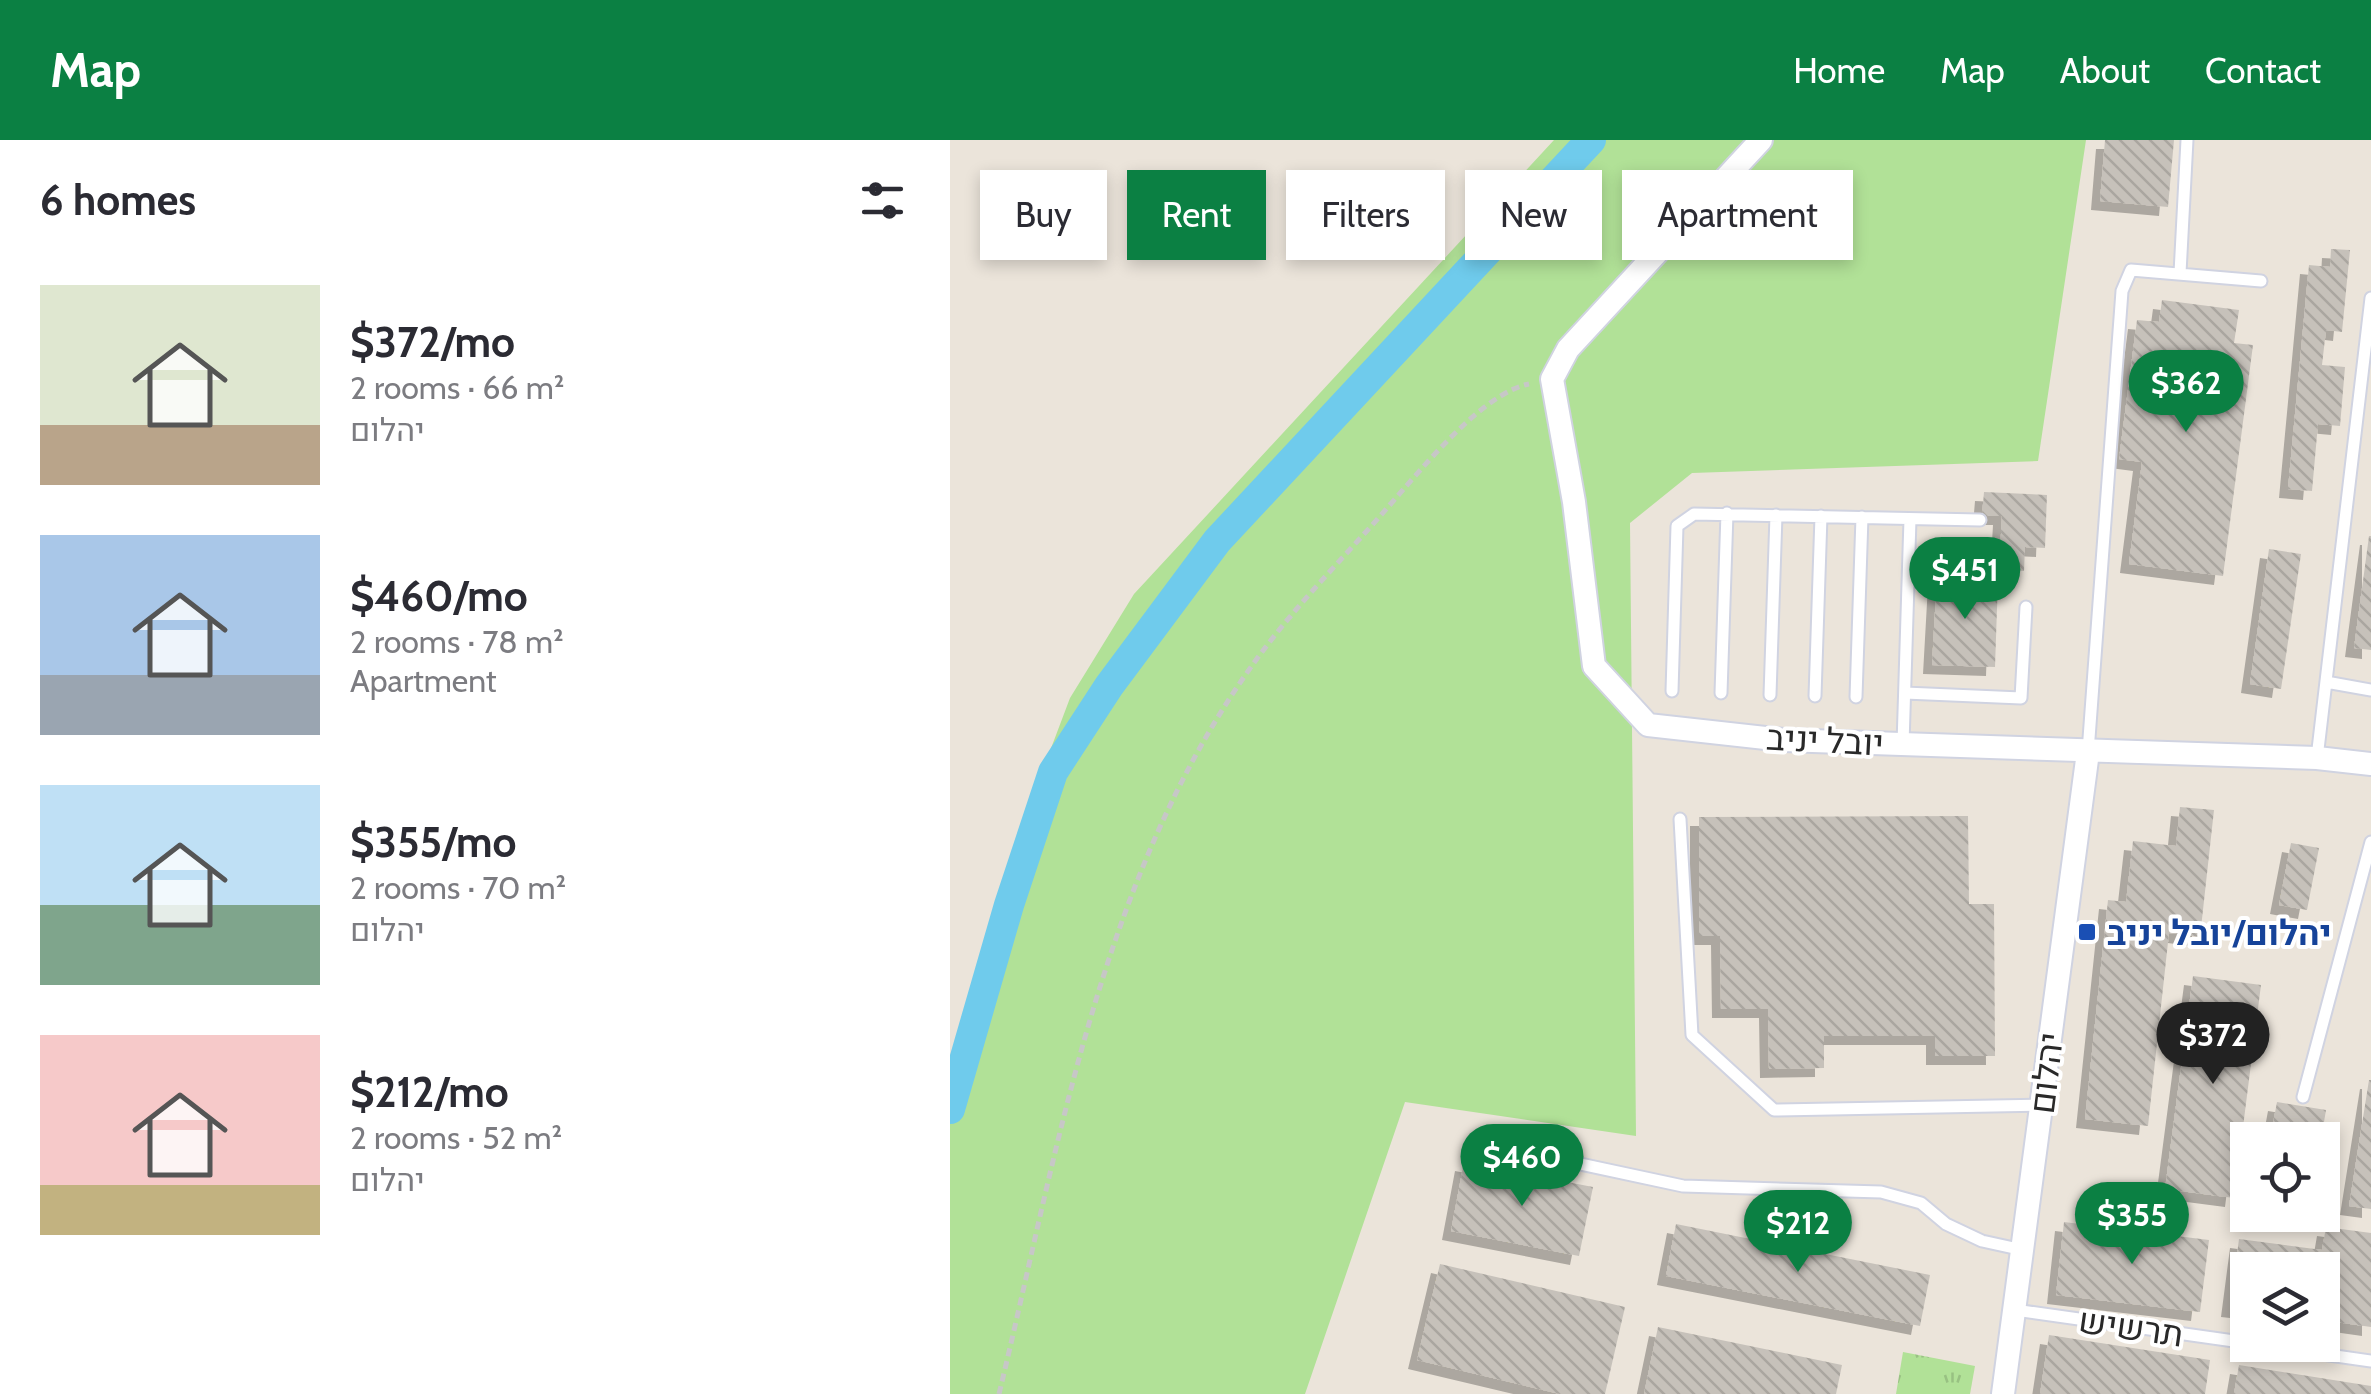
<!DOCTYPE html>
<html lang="en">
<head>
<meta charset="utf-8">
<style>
  body { margin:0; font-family:Cabin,Heebo,sans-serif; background:#f2f2f3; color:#2b2b33; height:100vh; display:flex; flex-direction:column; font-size:38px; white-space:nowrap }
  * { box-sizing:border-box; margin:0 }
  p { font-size:32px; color:#7c7c81 }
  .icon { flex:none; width:55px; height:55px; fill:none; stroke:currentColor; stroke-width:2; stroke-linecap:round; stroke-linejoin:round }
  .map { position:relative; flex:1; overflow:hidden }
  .panel { display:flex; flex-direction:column; background:#fff; width:950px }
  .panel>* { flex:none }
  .hud { position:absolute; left:30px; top:30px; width:950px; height:90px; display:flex; gap:20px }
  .controls { position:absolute; left:1280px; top:982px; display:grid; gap:20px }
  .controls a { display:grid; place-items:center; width:110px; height:110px; border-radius:0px; background:#fff; box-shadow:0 5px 15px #0003; font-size:50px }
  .price { position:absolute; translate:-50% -85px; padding:0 22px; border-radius:35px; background:#0b8043; color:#fff; font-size:32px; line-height:65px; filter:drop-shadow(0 2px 5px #0008) }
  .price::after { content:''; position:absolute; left:50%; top:60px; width:30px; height:22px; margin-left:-15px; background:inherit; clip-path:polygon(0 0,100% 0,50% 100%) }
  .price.on { background:#222; color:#fff }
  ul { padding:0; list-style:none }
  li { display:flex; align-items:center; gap:30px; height:250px; padding:0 40px }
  li span { display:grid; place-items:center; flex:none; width:280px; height:200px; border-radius:0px; color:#555 }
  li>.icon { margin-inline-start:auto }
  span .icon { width:120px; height:120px; fill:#fffc; stroke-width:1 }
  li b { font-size:42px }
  h2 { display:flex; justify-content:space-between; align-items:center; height:120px; padding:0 40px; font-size:42px }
  .tag { padding:0 35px; border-radius:0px; background:#fff; box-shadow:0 5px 15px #0003; font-size:35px; line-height:90px }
  .tag.on { background:#0b8043; color:#fff }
  header { display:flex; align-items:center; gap:60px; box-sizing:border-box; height:140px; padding:0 50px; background:#0b8043; color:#fff }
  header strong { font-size:48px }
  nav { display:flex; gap:55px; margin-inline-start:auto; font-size:35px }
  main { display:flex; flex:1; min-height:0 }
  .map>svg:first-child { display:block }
  .grass { fill:#b1e197 }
  .park { fill:url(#park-tufts) }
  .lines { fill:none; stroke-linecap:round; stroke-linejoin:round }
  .canal { stroke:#6fcbec; stroke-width:30 }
  .building { fill:url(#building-back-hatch); filter:url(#shadow) }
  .lane-casing { stroke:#d0d3e1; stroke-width:15 }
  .street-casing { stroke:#d0d3e1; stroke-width:26 }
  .path { stroke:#c7c7c7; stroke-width:5; stroke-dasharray:8 5; stroke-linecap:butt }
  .lane { stroke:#fff; stroke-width:11 }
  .street { stroke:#fff; stroke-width:22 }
  .transit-dot { fill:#1a4fb4; stroke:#fff; stroke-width:4 }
  .labels { text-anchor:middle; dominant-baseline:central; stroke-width:8; stroke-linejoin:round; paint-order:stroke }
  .street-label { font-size:35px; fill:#292929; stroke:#fff }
  .transit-label { font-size:35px; font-weight:bold; fill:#164399; stroke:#fff; text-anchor:start }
</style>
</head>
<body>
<header>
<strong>Map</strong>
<nav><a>Home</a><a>Map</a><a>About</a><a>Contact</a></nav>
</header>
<main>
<section class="panel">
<h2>6 homes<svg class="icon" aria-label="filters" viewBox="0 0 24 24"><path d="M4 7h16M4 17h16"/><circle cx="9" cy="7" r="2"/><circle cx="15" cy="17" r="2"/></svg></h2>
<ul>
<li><span style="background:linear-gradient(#dfe7d0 70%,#b9a48a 0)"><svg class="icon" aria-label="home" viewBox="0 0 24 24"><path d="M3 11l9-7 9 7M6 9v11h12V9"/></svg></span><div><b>$372/mo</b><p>2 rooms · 66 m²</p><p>יהלום</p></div></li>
<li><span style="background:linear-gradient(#a9c7e8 70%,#9aa5b1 0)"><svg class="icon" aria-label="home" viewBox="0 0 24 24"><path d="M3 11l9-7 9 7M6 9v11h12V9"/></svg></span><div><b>$460/mo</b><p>2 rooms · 78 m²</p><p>Apartment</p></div></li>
<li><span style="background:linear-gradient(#bfe0f5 60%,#7fa58c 0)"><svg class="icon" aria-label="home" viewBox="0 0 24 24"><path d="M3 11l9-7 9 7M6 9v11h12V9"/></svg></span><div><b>$355/mo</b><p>2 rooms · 70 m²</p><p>יהלום</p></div></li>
<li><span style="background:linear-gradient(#f6c9c9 75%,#c2b280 0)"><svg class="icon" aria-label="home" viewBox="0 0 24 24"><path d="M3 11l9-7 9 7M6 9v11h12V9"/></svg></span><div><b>$212/mo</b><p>2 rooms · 52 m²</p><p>יהלום</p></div></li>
</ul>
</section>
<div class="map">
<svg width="1421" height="1254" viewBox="0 0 1421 1254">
  <defs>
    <pattern id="park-tufts" width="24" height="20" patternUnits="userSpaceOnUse" patternTransform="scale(2.5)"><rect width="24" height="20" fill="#b1e197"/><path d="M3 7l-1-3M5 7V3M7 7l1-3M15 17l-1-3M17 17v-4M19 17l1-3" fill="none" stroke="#98c182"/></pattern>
    <pattern id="building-back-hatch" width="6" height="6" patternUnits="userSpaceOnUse" patternTransform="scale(2.5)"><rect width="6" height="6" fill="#c6c1ba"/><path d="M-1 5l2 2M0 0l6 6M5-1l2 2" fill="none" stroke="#aaa6a0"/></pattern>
    <filter id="shadow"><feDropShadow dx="-9" dy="9" stdDeviation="0" flood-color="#0004"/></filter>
  </defs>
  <rect width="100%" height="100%" fill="#ebe4da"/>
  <path class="grass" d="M 604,0 L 1136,0 L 1088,321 L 742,333 L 680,383 L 686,996 L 455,962 L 355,1254 L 0,1254 L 0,921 L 66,701 L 120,558 L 184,454 Z"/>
  <path class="park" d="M 953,1212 L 1025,1226 L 1020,1254 L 946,1254 Z"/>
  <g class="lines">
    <path class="canal" d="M 0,969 L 59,765 L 103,632 L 159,546 L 267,401 L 641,0"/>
  </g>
  <path class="building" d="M 1155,0 L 1224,0 L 1218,67 L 1150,61 Z
    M 1381,109 L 1400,110 L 1392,192 L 1376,190 L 1372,225 L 1395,227 L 1390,286 L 1368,284 L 1362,351 L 1338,349 L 1359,125 L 1380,127 Z
    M 1212,160 L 1289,170 L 1284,203 L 1303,205 L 1273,436 L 1179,424 L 1192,322 L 1169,319 L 1187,180 L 1209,182 Z
    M 1034,352 L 1097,355 L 1095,408 L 1075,407 L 1074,431 L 1049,429 L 1052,376 L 1032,376 Z
    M 1419,396 L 1421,396 L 1421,510 L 1404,508 Z
    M 1319,409 L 1351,414 L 1331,549 L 1300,544 Z
    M 987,436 L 1048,439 L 1045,527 L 982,525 Z
    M 1230,667 L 1264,670 L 1250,797 L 1219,793 L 1198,986 L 1135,979 L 1158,760 L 1176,762 L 1183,701 L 1226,706 Z
    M 1018,676 L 1019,764 L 1044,764 L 1045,916 L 985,916 L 985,896 L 874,896 L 874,928 L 819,929 L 818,869 L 771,869 L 770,796 L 749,796 L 749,677 Z
    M 1341,703 L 1369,708 L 1357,770 L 1329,765 Z
    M 1243,836 L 1311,845 L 1284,1058 L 1215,1049 Z
    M 1419,940 L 1421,940 L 1421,1069 L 1399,1066 Z
    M 1327,962 L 1376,970 L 1371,1000 L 1320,1000 Z
    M 514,1022 L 643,1047 L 629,1116 L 501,1091 Z
    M 1114,1082 L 1259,1100 L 1250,1172 L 1106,1155 Z
    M 726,1084 L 980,1135 L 970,1186 L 716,1136 Z
    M 1376,1087 L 1421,1093 L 1421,1187 L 1372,1180 L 1372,1130 L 1298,1130 L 1298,1170 L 1280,1168 L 1289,1099 L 1372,1110 Z
    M 490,1124 L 675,1167 L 655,1254 L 610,1254 L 467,1220 Z
    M 708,1187 L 892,1225 L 886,1254 L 694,1254 Z
    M 1099,1195 L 1260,1220 L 1255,1254 L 1090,1254 Z
    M 1289,1225 L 1421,1246 L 1421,1254 L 1284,1254 Z"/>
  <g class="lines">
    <defs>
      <path id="lane" d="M 1230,133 L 1237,0
        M 1376,542 L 1421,550
        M 722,551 L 727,386 L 744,374 L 1030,380
        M 771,553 L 777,373
        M 955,553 L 1071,558 L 1076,467
        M 820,555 L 826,375
        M 865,556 L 871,376
        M 906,557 L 912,377
        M 953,604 L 960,379
        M 1138,612 L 1172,151 L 1181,130 L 1311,141
        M 1367,618 L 1421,158
        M 730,679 L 742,895 L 824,970 L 1091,965
        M 1353,957 L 1421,702
        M 546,1006 L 733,1046 L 931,1052 L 971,1063 L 996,1084 L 1032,1101 L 1073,1110
        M 1065,1170 L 1298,1203
        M 1309,1205 L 1421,1221"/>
      <path id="street" d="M 811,0 L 618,209 L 602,239 L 624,362 L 644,526 L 698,585 L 833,600 L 1367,618 L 1421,624
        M 1053,1254 L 1138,612"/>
    </defs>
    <use href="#lane" class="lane-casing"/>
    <use href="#street" class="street-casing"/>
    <path class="path" d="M 49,1254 C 111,998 153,719 318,504 C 355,456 399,412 438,367 C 470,331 532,253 579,244"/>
    <use href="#lane" class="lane"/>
    <use href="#street" class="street"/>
  </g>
  <rect class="transit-dot" x="1127" y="782" width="20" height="20" rx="5"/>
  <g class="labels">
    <g class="street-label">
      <text transform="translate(875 600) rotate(3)">יובל יניב</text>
      <text transform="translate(1096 933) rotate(-83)">יהלום</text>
      <text transform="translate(1181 1187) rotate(8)">תרשיש</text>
    </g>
    <g class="transit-label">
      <text x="1157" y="792">יהלום/יובל יניב</text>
    </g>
  </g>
</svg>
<div class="controls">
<a><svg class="icon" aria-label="locate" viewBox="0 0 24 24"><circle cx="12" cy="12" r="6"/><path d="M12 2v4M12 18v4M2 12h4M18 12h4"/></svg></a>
<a><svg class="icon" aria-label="layers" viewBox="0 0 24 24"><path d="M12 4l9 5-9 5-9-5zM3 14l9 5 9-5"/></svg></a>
</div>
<b class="price" style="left:1236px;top:295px">$362</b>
<b class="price" style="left:1015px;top:482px">$451</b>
<b class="price on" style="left:1263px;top:947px">$372</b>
<b class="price" style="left:572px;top:1069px">$460</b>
<b class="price" style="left:1182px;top:1127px">$355</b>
<b class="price" style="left:848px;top:1135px">$212</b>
<div class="hud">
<a class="tag">Buy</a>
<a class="tag on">Rent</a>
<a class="tag">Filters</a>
<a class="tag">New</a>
<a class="tag">Apartment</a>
</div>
</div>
</main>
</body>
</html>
